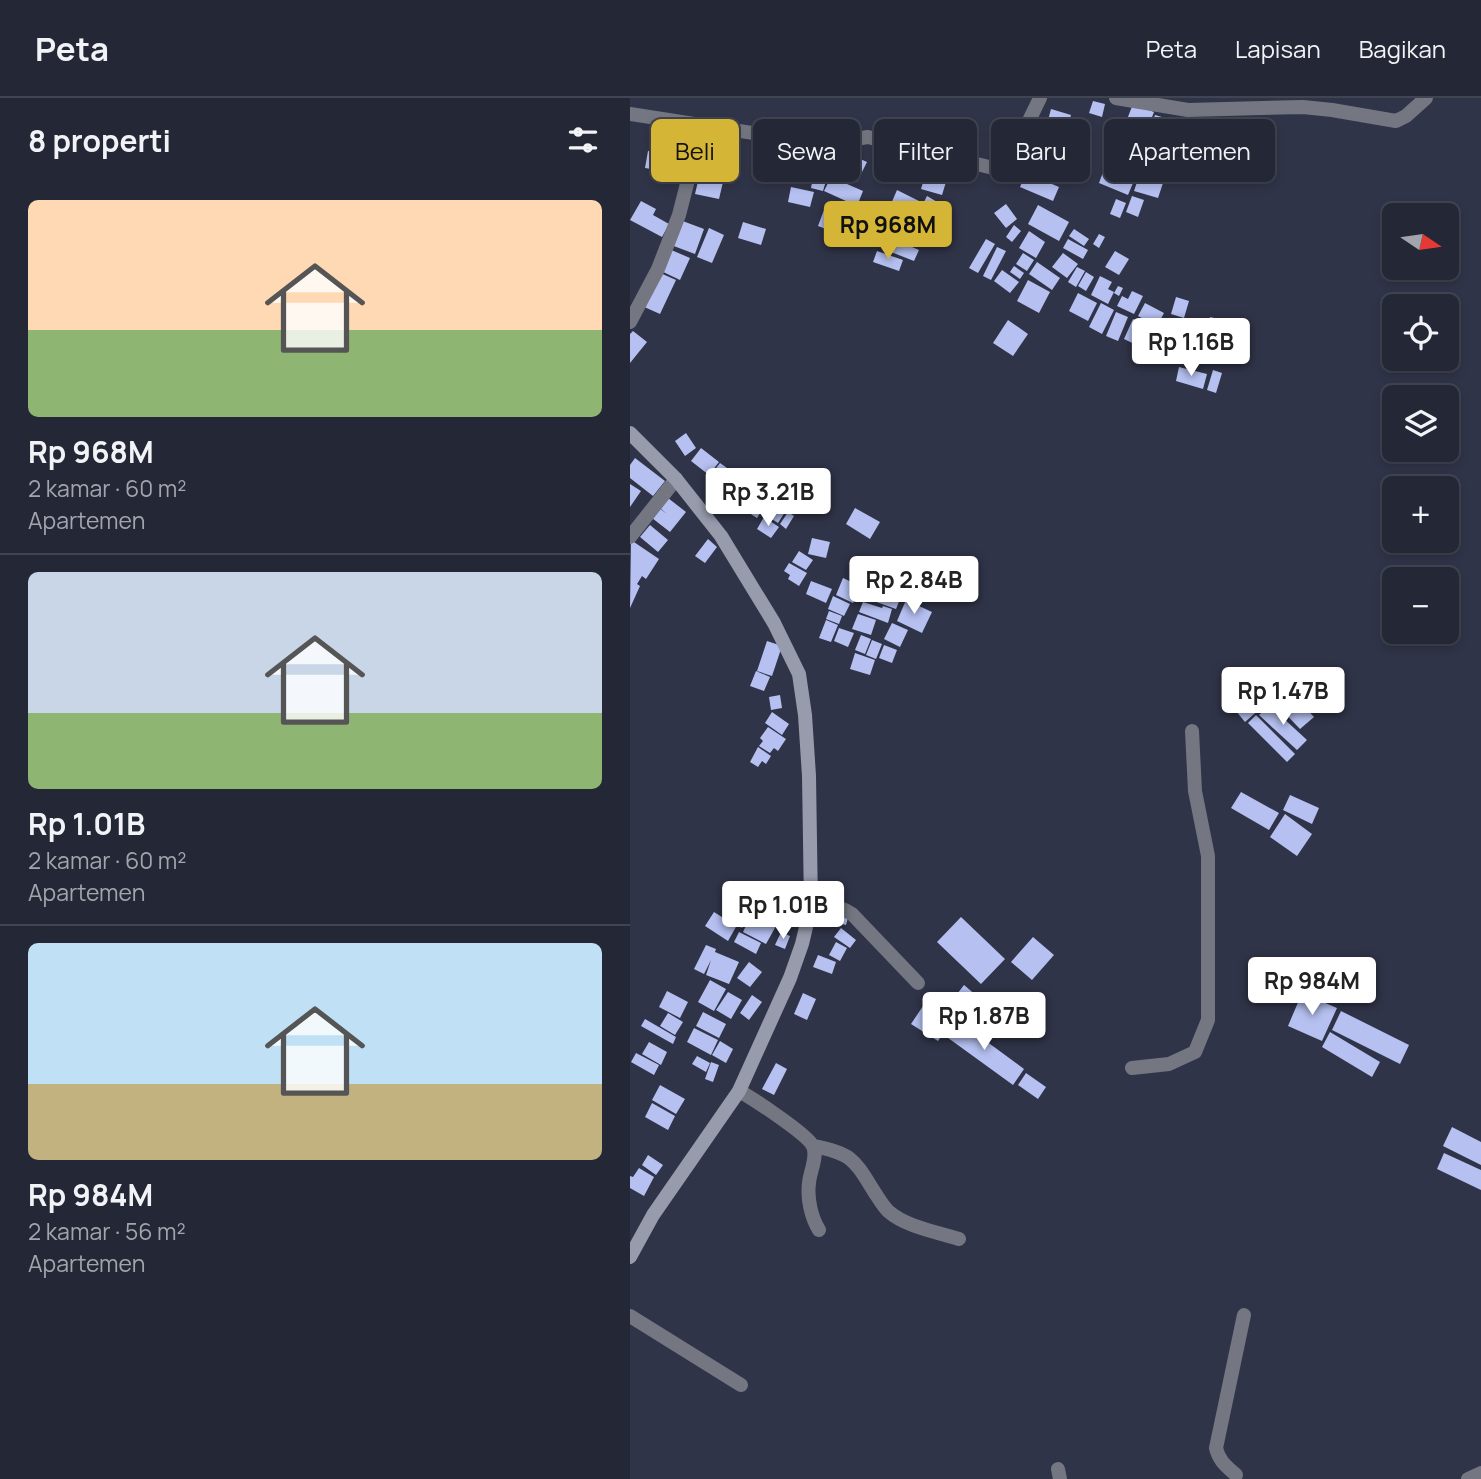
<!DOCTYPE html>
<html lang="id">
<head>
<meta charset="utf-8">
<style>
  body { margin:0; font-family:Manrope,sans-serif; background:#303342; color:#f1f3f6; height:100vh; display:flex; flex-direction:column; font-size:26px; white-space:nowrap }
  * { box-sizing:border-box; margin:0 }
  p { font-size:23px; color:#a3a5ad }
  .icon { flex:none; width:38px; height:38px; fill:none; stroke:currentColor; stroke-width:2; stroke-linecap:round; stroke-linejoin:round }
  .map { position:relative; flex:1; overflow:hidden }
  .side { display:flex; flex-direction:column; background:#242736; width:630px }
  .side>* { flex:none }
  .banner { position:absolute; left:21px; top:21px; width:665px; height:63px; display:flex; gap:14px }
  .needle { width:46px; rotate:103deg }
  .fabs { position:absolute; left:752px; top:105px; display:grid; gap:14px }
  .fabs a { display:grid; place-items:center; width:77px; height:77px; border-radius:10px; background:#242736; box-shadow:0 4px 10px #0003,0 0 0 2px #414451; font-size:35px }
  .price { position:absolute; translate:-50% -60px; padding:0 16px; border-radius:7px; background:#fff; color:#222; font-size:23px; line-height:46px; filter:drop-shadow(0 2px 4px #0008) }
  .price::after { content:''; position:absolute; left:50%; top:42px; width:21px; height:16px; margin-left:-10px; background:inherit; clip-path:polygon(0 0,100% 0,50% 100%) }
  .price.current { background:#d5b535; color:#111 }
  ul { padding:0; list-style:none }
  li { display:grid; align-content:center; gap:14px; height:371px; padding:0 28px }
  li+li { border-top:2px solid #414451 }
  li span { display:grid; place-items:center; height:217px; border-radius:10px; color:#555 }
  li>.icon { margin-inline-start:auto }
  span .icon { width:126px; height:126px; fill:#fffc; stroke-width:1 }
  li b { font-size:30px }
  h2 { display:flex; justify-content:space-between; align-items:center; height:84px; padding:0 28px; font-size:30px }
  .pill { padding:0 24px; border-radius:10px; background:#242736; box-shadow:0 4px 10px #0003,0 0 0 2px #414451; font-size:24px; line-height:63px }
  .pill.current { background:#d5b535; color:#111 }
  header { display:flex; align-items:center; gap:42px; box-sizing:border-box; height:98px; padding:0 35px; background:#242736; border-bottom:2px solid #414451 }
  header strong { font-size:33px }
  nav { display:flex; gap:38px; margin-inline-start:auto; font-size:24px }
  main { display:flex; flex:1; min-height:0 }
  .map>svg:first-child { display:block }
  .building { fill:#b6c1f2 }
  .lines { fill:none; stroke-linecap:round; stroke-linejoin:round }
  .street { stroke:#747781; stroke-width:14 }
  .secondary { stroke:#979bac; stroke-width:14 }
</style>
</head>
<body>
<header>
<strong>Peta</strong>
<nav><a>Peta</a><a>Lapisan</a><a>Bagikan</a></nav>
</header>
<main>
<section class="side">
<h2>8 properti<svg class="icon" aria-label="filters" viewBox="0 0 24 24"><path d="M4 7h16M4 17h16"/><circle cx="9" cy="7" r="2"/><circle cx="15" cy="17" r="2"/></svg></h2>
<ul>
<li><span style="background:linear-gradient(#ffd9b3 60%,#8fb573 0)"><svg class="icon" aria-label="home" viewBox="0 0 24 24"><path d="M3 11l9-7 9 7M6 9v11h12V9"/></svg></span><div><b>Rp 968M</b><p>2 kamar · 60 m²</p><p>Apartemen</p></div></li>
<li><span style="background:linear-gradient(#c9d6e8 65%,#8fb573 0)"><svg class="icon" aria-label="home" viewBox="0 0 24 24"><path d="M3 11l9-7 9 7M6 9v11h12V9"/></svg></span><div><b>Rp 1.01B</b><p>2 kamar · 60 m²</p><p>Apartemen</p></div></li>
<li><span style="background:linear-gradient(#bfe0f5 65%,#c2b280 0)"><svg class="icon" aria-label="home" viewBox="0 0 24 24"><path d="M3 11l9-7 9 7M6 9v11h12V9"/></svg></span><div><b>Rp 984M</b><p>2 kamar · 56 m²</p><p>Apartemen</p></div></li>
</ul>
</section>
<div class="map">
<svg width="851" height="1381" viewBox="0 0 851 1381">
  <rect width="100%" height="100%" fill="#303448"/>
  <path class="building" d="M 463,3 L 475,6 L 472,19 L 459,15 Z
    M 503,6 L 524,14 L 517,32 L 496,24 Z
    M 421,11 L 441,17 L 436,36 L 416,30 Z
    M 525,17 L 549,24 L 543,43 L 519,35 Z
    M 443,21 L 460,25 L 456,40 L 439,35 Z
    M 22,33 L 52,38 L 50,50 L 41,48 L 40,55 L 20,51 Z
    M 18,53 L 49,58 L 46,75 L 15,70 Z
    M 212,53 L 237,64 L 227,84 L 203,74 Z
    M 139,54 L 157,58 L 152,80 L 134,76 Z
    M 306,58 L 328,64 L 325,75 L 303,69 Z
    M 64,60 L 83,63 L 80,80 L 61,76 Z
    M 426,60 L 440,64 L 433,86 L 418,81 Z
    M 478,61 L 508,73 L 498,97 L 469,85 Z
    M 173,62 L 200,69 L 193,93 L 181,90 L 183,79 L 169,76 Z
    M 84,67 L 100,71 L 97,84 L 81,80 Z
    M 512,69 L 536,76 L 528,100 L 504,93 Z
    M 309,72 L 324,76 L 322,83 L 308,80 Z
    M 396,75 L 429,89 L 423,103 L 390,89 Z
    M 295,78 L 316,84 L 312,97 L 291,91 Z
    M 69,79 L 79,81 L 79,84 L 80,81 L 93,84 L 89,101 L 65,96 Z
    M 201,79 L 233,93 L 227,108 L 194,93 Z
    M 161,89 L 184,94 L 180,109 L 158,104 Z
    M 267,92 L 291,104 L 284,117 L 261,106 Z
    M 297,98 L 309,105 L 295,135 L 287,131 L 291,122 L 286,120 Z
    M 502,98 L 514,102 L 508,119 L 496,114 Z
    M 486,101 L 496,105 L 490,120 L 480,116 Z
    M 11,103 L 26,111 L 23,117 L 39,126 L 32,139 L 0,122 Z
    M 376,106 L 387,121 L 376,130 L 364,115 Z
    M 408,107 L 439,124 L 429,143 L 398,126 Z
    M 226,109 L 250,119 L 244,134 L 220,124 Z
    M 194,112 L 215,120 L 209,136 L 188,128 Z
    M 50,122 L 74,131 L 65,156 L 41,147 Z
    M 113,124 L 136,131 L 131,147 L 108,140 Z
    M 219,125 L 243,136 L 238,148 L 214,138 Z
    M 384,127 L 391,133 L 382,144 L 376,139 Z
    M 79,130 L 94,137 L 82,165 L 67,159 Z
    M 444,131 L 459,141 L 454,148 L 439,138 Z
    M 399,133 L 415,144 L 406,160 L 389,150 Z
    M 469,136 L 475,139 L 469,150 L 463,146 Z
    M 356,141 L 365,146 L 348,175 L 339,170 Z
    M 438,141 L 458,152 L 453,161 L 433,150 Z
    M 266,142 L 289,152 L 284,163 L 261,154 Z
    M 367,149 L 376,153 L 361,182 L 353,178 Z
    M 39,151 L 60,160 L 50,182 L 29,172 Z
    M 247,153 L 273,162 L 269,173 L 243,164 Z
    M 485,153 L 499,161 L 489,177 L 475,169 Z
    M 393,155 L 404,162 L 397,173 L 386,166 Z
    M 433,155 L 448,166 L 437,180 L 422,169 Z
    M 407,164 L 430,180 L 422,192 L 399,176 Z
    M 384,168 L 394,175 L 390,181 L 380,174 Z
    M 447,169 L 455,173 L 446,189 L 438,184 Z
    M 372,172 L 389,184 L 380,195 L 364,183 Z
    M 28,174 L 46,182 L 30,216 L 12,208 Z
    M 456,174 L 464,179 L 456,193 L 448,188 Z
    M 470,178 L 482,184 L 478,191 L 484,194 L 478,206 L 461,197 Z
    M 398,182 L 420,194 L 409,215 L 387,203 Z
    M 488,188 L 493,190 L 489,198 L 484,195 Z
    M 502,193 L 513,198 L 504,216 L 487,208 L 492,198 L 498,201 Z
    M 448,195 L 467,205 L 458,223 L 439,213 Z
    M 546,199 L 559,203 L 554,220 L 541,216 Z
    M 471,205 L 484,212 L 472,236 L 459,229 Z
    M 515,205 L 534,215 L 527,228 L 508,218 Z
    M 486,214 L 498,219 L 488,243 L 476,238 Z
    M 580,219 L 594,222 L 592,231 L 578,227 Z
    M 503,221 L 535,235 L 525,256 L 494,241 Z
    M 378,222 L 398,236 L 383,258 L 363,245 Z
    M 3,233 L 17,244 L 0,265 L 0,236 Z
    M 547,238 L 566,243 L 562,258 L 544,253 Z
    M 572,241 L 585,244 L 579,266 L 566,262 Z
    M 549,269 L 577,276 L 573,291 L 546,283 Z
    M 583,272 L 592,275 L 586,295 L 577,292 Z
    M 56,335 L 66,350 L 55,358 L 45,343 Z
    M 71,350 L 89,364 L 79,377 L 61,363 Z
    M 5,360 L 35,383 L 23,398 L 0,380 L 0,367 Z
    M 90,365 L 97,370 L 86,383 L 80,378 Z
    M 0,386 L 11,393 L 0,409 Z
    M 126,396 L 138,403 L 127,420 L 116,413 Z
    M 38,400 L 56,414 L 40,434 L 22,420 L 29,410 L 37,416 L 30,410 Z
    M 139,404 L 155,414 L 148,425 L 132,415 Z
    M 225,410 L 250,424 L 240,441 L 216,426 Z
    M 158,414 L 164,418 L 156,431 L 150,426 Z
    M 134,419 L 149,429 L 141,440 L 127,431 Z
    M 20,427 L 38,442 L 28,454 L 10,439 Z
    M 182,440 L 200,444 L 196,460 L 178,456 Z
    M 78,441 L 87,449 L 75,465 L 65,458 Z
    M 1,442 L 29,461 L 16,481 L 12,478 L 7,486 L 10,488 L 0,510 Z
    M 169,453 L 183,462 L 176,472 L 162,464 Z
    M 159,465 L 177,475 L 169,488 L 158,481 L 160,477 L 154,473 Z
    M 213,480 L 230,488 L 223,505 L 206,497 Z
    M 181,483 L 202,491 L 196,505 L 176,496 Z
    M 243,486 L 272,496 L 266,511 L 238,501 Z
    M 203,498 L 220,506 L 214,518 L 198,511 Z
    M 276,502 L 302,514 L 292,535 L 267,523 Z
    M 233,504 L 252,510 L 253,508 L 262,511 L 258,525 L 229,514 Z
    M 199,513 L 212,518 L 209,526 L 196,521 Z
    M 228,516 L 246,522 L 241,537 L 222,531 Z
    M 196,522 L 208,527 L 201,544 L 189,540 Z
    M 262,525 L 278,532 L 270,549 L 254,541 Z
    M 209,530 L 224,535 L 218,549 L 204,543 Z
    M 231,537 L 241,541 L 235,556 L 225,552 Z
    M 242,542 L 252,546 L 246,561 L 236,557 Z
    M 137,543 L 152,548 L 142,578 L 127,573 Z
    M 254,547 L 267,552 L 262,565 L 249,560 Z
    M 225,555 L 245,562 L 240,577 L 220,571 Z
    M 126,573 L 140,579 L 134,593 L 120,588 Z
    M 622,578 L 641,601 L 615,624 L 596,601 Z
    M 659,592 L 684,619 L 670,631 L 645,605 Z
    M 150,597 L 152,610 L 141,612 L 139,599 Z
    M 639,607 L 677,642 L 667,652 L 629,617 Z
    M 142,614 L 159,626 L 152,637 L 135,625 Z
    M 626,617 L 665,656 L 657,664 L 618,625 Z
    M 138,629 L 156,641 L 148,653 L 144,650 L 140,655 L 129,648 L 133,643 L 130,640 Z
    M 128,649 L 141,658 L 136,666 L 132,663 L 128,669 L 120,664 Z
    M 611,694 L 649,715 L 639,732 L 601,710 Z
    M 660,697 L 689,710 L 682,726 L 653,712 Z
    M 655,716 L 682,736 L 667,758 L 640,739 Z
    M 133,792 L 150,800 L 152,796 L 168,804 L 155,831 L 122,814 Z
    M 113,809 L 121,814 L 112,830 L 107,827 L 98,843 L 75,828 L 84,814 L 103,826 Z
    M 207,812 L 219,816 L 216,827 L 204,824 Z
    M 122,815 L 146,828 L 136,846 L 113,834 Z
    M 331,819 L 375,861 L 351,886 L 307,844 Z
    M 211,830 L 226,842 L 220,850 L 204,839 Z
    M 109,834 L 131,845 L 126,856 L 104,844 Z
    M 151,834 L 160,838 L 155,851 L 145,847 Z
    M 403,839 L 424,857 L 402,882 L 381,864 Z
    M 206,844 L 217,850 L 210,863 L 199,857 Z
    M 76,847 L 86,851 L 85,854 L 109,864 L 99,886 L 76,877 L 81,862 L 74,876 L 64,871 Z
    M 188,857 L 206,864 L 202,876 L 183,869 Z
    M 119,864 L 132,874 L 120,889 L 107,880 Z
    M 80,882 L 96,891 L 84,913 L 68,904 Z
    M 334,887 L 347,898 L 336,910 L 324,900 Z
    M 37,893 L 58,904 L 50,920 L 29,909 Z
    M 98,894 L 112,902 L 101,921 L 86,912 Z
    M 173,895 L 186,901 L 177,922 L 164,916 Z
    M 672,895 L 707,910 L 692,943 L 658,928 Z
    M 122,897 L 132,904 L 119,922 L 110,915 Z
    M 297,902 L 324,920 L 308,943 L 281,926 Z
    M 711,913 L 779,947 L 770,966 L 702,932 Z
    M 73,914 L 96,926 L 89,940 L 66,928 Z
    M 38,915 L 53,924 L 45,937 L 30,928 Z
    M 15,921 L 46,939 L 43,946 L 11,928 Z
    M 326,921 L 394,971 L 383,987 L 314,937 Z
    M 64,930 L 88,942 L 81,957 L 57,944 Z
    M 700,934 L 750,964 L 742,979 L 692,949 Z
    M 90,943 L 103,951 L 96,965 L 82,957 Z
    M 19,944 L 37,954 L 31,967 L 12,956 Z
    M 6,955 L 29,967 L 24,977 L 1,964 Z
    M 67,958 L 80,965 L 76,974 L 62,966 Z
    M 81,964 L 89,967 L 83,984 L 75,981 Z
    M 146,965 L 157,971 L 144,997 L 132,991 Z
    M 396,975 L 416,989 L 408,1001 L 388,987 Z
    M 30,987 L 55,1001 L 46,1016 L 22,1002 Z
    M 22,1005 L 45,1018 L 38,1032 L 15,1019 Z
    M 822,1029 L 851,1044 L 851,1067 L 813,1048 Z
    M 814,1055 L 851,1072 L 851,1092 L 807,1071 Z
    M 18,1057 L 33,1067 L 26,1077 L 12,1067 Z
    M 9,1070 L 24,1079 L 14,1098 L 0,1090 L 0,1078 L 3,1079 Z"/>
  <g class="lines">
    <path class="street" d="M 486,0 L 558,12 L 673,9 L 702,12 L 766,23 L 776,18 L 796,0
      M 0,16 L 194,46 L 238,39 L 367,71 L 375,69 L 380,62 L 410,0
      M 0,224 L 28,171 L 49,117 L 72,27
      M 0,439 L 46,381
      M 181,808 C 196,806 210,808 222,816 L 288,885
      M 502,970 L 539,966 L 565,954 L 578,922 L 578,758 L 565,693 L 562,633
      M 109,993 C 122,1000 177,1036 183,1048 C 188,1059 180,1073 179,1085 C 177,1100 181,1119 189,1132
      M 183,1048 C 223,1055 225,1063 245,1095 C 249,1101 253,1108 258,1113 C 276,1129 307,1134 329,1141
      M 0,1218 L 111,1287
      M 428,1371 L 430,1381
      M 606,1377 C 596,1368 589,1363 586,1350 L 614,1217
      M 838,1381 L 851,1375"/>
    <path class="secondary" d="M 0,335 L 46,381 L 91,438 L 144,525 L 169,576 L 175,617 L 179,678 L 181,808 L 172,846 L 160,880 L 109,993 L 23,1117 L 0,1159"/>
  </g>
</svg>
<div class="fabs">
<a><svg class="needle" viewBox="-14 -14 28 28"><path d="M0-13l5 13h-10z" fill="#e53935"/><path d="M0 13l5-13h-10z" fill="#a3a5ad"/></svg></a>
<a><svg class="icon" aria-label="locate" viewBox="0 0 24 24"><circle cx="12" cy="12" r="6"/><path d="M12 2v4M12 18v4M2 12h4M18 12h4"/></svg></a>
<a><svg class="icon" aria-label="layers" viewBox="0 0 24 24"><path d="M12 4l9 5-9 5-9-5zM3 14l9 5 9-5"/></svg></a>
<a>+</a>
<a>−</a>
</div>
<b class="price current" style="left:258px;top:163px">Rp 968M</b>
<b class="price" style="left:561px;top:280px">Rp 1.16B</b>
<b class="price" style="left:138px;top:430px">Rp 3.21B</b>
<b class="price" style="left:284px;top:518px">Rp 2.84B</b>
<b class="price" style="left:653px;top:629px">Rp 1.47B</b>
<b class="price" style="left:153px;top:843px">Rp 1.01B</b>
<b class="price" style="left:682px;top:919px">Rp 984M</b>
<b class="price" style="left:354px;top:954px">Rp 1.87B</b>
<div class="banner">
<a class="pill current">Beli</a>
<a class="pill">Sewa</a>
<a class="pill">Filter</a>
<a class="pill">Baru</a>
<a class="pill">Apartemen</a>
</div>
</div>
</main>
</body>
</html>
